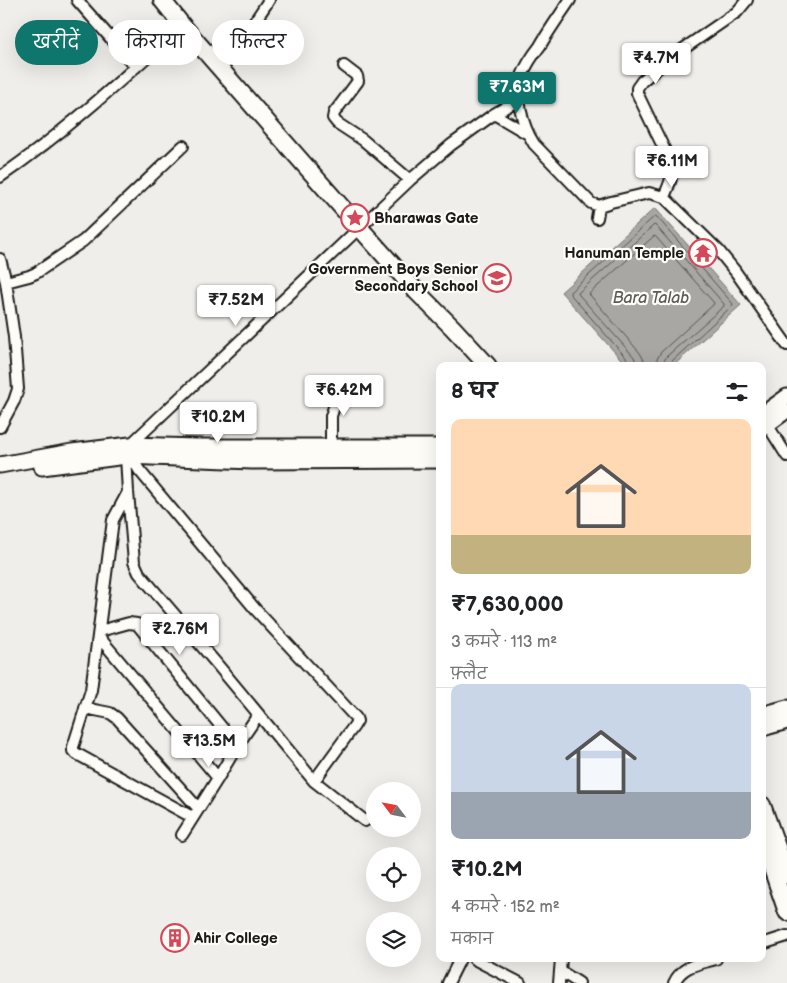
<!DOCTYPE html>
<html lang="hi">
<head>
<meta charset="utf-8">
<style>
  body { margin:0; font-family:"Balsamiq Sans","Playpen Sans Deva",sans-serif; background:#f2f2f2; color:#202124; height:100vh; display:flex; flex-direction:column; font-size:19px; white-space:nowrap }
  * { box-sizing:border-box; margin:0 }
  p { font-size:16px; color:#757577 }
  .icon { flex:none; width:28px; height:28px; fill:none; stroke:currentColor; stroke-width:2; stroke-linecap:round; stroke-linejoin:round }
  .map { position:relative; flex:1; overflow:hidden }
  .details { position:absolute; left:436px; top:362px; width:330px; height:600px; display:flex; flex-direction:column; background:#fff; border-radius:10px; box-shadow:0 5px 20px #0002 }
  .details>* { flex:none }
  .top-card { position:absolute; left:15px; top:20px; width:346px; height:45px; display:flex; gap:10px }
  .needle { width:32px; rotate:302deg }
  .fabs { position:absolute; left:366px; top:782px; display:grid; gap:10px }
  .fabs a { display:grid; place-items:center; width:55px; height:55px; border-radius:50%; background:#fff; box-shadow:0 5px 20px #0002; font-size:25px }
  .price { position:absolute; translate:-50% -42px; padding:0 11px; border-radius:5px; background:#fff; color:#222; font-size:16px; line-height:32px; filter:drop-shadow(0 1px 2px #0008) }
  .price::after { content:''; position:absolute; left:50%; top:30px; width:15px; height:11px; margin-left:-8px; background:inherit; clip-path:polygon(0 0,100% 0,50% 100%) }
  .price.active { background:#0f766e; color:#fff }
  ul { padding:0; list-style:none }
  li { display:grid; align-content:center; gap:10px; height:265px; padding:0 15px }
  li+li { border-top:1px solid #e0e0e0 }
  li span { display:grid; place-items:center; height:155px; border-radius:10px; color:#555 }
  li>.icon { margin-inline-start:auto }
  span .icon { width:90px; height:90px; fill:#fffc; stroke-width:1 }
  li b { font-size:21px }
  h2 { display:flex; justify-content:space-between; align-items:center; height:60px; padding:0 15px; font-size:21px }
  .chip { padding:0 18px; border-radius:22px; background:#fff; box-shadow:0 5px 20px #0002; font-size:18px; line-height:45px }
  .chip.active { background:#0f766e; color:#fff }
  .map>svg:first-child { display:block }
  .water { fill:#a8a7a3; stroke:#706f6d }
  .lines { fill:none; stroke-linecap:round; stroke-linejoin:round }
  .shore { stroke:#545452; stroke-width:1 }
  .minor-casing { stroke:#1c1c1c; stroke-width:14 }
  .secondary-casing { stroke:#1c1c1c; stroke-width:19 }
  .primary-casing { stroke:#1c1c1c; stroke-width:20 }
  .minor { stroke:#fdfcf7; stroke-width:10 }
  .secondary { stroke:#fdfcf7; stroke-width:15 }
  .primary { stroke:#fdfcf7; stroke-width:16 }
  .labels { text-anchor:middle; dominant-baseline:central; stroke-width:4.5; stroke-linejoin:round; paint-order:stroke }
  .poi-label { font-size:15px; font-weight:bold; fill:#1c1c1c; stroke:#fdfcf7; text-anchor:start }
  .water-label { font-size:16px; font-style:italic; fill:#5b5b59; stroke:#fdfcf7 }
</style>
</head>
<body>
<div class="map">
<svg width="787" height="983" viewBox="0 0 787 983">
  <rect width="100%" height="100%" fill="#f0eeea"/>
  <filter id="ink" filterUnits="userSpaceOnUse"><feTurbulence type="fractalNoise" baseFrequency=".02" numOctaves="2"/><feDisplacementMap in="SourceGraphic" scale="10" xChannelSelector="R" yChannelSelector="G"/><feConvolveMatrix kernelMatrix="1 2 1 2 8 2 1 2 1" color-interpolation-filters="sRGB"/></filter>
  <g filter="url(#ink)">
    <path class="water" d="M 655,208 L 741,305 L 673,366 L 627,366 L 561,292 Z"/>
    <g class="lines">
      <path class="shore" d="M 630,366 L 629,361 L 570,294 L 570,292 L 655,216 L 657,217 L 733,304 L 732,306 L 672,361 L 670,366
        M 637,366 L 636,362 L 634,357 L 579,295 L 578,293 L 654,225 L 656,226 L 724,304 L 724,306 L 667,356 L 664,361 L 664,366
        M 644,366 L 644,360 L 640,353 L 589,294 L 654,236 L 656,237 L 714,303 L 713,305 L 661,352 L 657,359 L 656,366"/>
      <defs>
        <path id="minor" d="M 77,0 L 136,67
          M 570,0 C 560,15 549,30 540,46 C 533,55 526,65 522,76 C 515,98 522,125 534,144 L 591,203 L 599,206 L 611,202 L 649,193 L 664,197 L 718,250 L 735,271 L 787,345
          M 344,66 L 357,76 L 358,81 L 334,113 L 333,118 L 337,123 L 363,140 L 410,180
          M 221,69 L 247,33 L 269,0
          M 494,114 L 528,134
          M 0,177 C 65,132 124,78 182,25
          M 664,197 C 669,185 674,176 671,163 L 637,93 L 637,88 L 642,81 L 670,58 L 737,12 L 747,0
          M 597,218 L 599,206
          M 0,259 L 6,282 L 14,337 L 18,389 L 14,401 L 0,427
          M 6,282 L 29,276 L 36,273 L 83,241 L 183,146
          M 765,421 L 787,456
          M 331,447 L 331,416 L 335,404 L 357,387
          M 137,451 L 135,463 L 139,470 L 256,610 L 356,718 L 357,721 L 354,726 L 314,781
          M 128,492 L 113,520 L 91,690 L 73,747 L 73,751 L 77,754 L 192,817
          M 100,631 L 129,623 L 137,624 L 237,746
          M 99,637 L 218,778
          M 85,708 L 110,713 L 117,718 L 198,808
          M 365,821 L 314,781 L 216,663 L 139,573 L 134,562 L 128,492 L 126,456 L 130,445 L 410,180 L 451,145 L 494,114 L 520,99
          M 182,835 L 218,778 L 237,746 L 258,715
          M 762,944 L 787,936
          M 474,959 L 520,983
          M 560,971 L 579,983
          M 448,983 L 460,959
          M 559,983 L 561,959
          M 674,983 C 682,965 699,964 716,959"/>
        <path id="secondary" d="M 762,415 L 787,397
          M 762,428 L 784,412
          M 0,465 L 72,452 L 130,445 L 197,447 L 440,447
          M 42,467 L 126,456 L 252,461 L 440,460
          M 762,715 L 787,708
          M 762,728 L 787,721"/>
        <path id="primary" d="M 162,0 L 182,25 L 359,227 L 416,291 L 453,328 L 488,366
          M 762,805 L 787,875
          M 762,839 L 787,912"/>
      </defs>
      <use href="#minor" class="minor-casing"/>
      <use href="#secondary" class="secondary-casing"/>
      <use href="#primary" class="primary-casing"/>
      <use href="#minor" class="minor"/>
      <use href="#secondary" class="secondary"/>
      <use href="#primary" class="primary"/>
    </g>
  </g>
  <defs>
    <symbol id="sight-ring" viewBox="-11 -11 22 22"><circle r="9.5" fill="#fdfcf7" stroke="#d1495b" stroke-width="1.5"/><path d="M0-6L1.8-2.2L6-1.7L2.9 1.2L3.7 5.4L0 3.3L-3.7 5.4L-2.9 1.2L-6-1.7L-1.8-2.2Z" fill="#d1495b"/></symbol>
    <symbol id="temple-ring" viewBox="-11 -11 22 22"><circle r="9.5" fill="#fdfcf7" stroke="#d1495b" stroke-width="1.5"/><path d="M0-6L5-2H3V0L6.5 2.5H4V6H1.5V3h-3V6H-4V2.5H-6.5L-3 0V-2H-5Z" fill="#d1495b"/></symbol>
    <symbol id="school-ring" viewBox="-11 -11 22 22"><circle r="9.5" fill="#fdfcf7" stroke="#d1495b" stroke-width="1.5"/><path d="M0-5L7-2L0 1L-7-2ZM-4 1L0 2.5L4 1V4Q0 6-4 4Z" fill="#d1495b"/></symbol>
    <symbol id="building-ring" viewBox="-11 -11 22 22"><circle r="9.5" fill="#fdfcf7" stroke="#d1495b" stroke-width="1.5"/><path d="M-4-6H4V6H1V3H-1V6H-4ZM-2.5-4.3h1.7v1.8h-1.7ZM.8-4.3h1.7v1.8H.8ZM-2.5-1h1.7V.8h-1.7ZM.8-1h1.7V.8H.8Z" fill="#d1495b"/></symbol>
  </defs>
  <g fill-rule="evenodd">
    <use href="#sight-ring" x="339" y="202" width="32" height="32"/>
    <use href="#temple-ring" x="687" y="237" width="32" height="32"/>
    <use href="#school-ring" x="481" y="262" width="32" height="32"/>
    <use href="#building-ring" x="159" y="922" width="32" height="32"/>
  </g>
  <g class="labels">
    <g class="poi-label">
      <text x="374" y="218">Bharawas Gate</text>
      <text x="684" y="253" text-anchor="end">Hanuman Temple</text>
      <text x="478" y="269" text-anchor="end">Government Boys Senior<tspan x="478" dy="17">Secondary School</tspan></text>
      <text x="194" y="938">Ahir College</text>
    </g>
    <g class="water-label">
      <text x="651" y="298">Bara Talab</text>
    </g>
  </g>
</svg>
<div class="fabs">
<a><svg class="needle" viewBox="-14 -14 28 28"><path d="M0-13l5 13h-10z" fill="#e53935"/><path d="M0 13l5-13h-10z" fill="#757577"/></svg></a>
<a><svg class="icon" aria-label="locate" viewBox="0 0 24 24"><circle cx="12" cy="12" r="6"/><path d="M12 2v4M12 18v4M2 12h4M18 12h4"/></svg></a>
<a><svg class="icon" aria-label="layers" viewBox="0 0 24 24"><path d="M12 4l9 5-9 5-9-5zM3 14l9 5 9-5"/></svg></a>
</div>
<b class="price" style="left:656px;top:85px">₹4.7M</b>
<b class="price active" style="left:517px;top:114px">₹7.63M</b>
<b class="price" style="left:672px;top:188px">₹6.11M</b>
<b class="price" style="left:236px;top:327px">₹7.52M</b>
<b class="price" style="left:344px;top:417px">₹6.42M</b>
<b class="price" style="left:218px;top:444px">₹10.2M</b>
<b class="price" style="left:180px;top:656px">₹2.76M</b>
<b class="price" style="left:209px;top:768px">₹13.5M</b>
<div class="top-card">
<a class="chip active">खरीदें</a>
<a class="chip">किराया</a>
<a class="chip">फ़िल्टर</a>
</div>
<section class="details">
<h2>8 घर<svg class="icon" aria-label="filters" viewBox="0 0 24 24"><path d="M4 7h16M4 17h16"/><circle cx="9" cy="7" r="2"/><circle cx="15" cy="17" r="2"/></svg></h2>
<ul>
<li><span style="background:linear-gradient(#ffd9b3 75%,#c2b280 0)"><svg class="icon" aria-label="home" viewBox="0 0 24 24"><path d="M3 11l9-7 9 7M6 9v11h12V9"/></svg></span><div><b>₹7,630,000</b><p>3 कमरे · 113 m²</p><p>फ़्लैट</p></div></li>
<li><span style="background:linear-gradient(#c9d6e8 70%,#9aa5b1 0)"><svg class="icon" aria-label="home" viewBox="0 0 24 24"><path d="M3 11l9-7 9 7M6 9v11h12V9"/></svg></span><div><b>₹10.2M</b><p>4 कमरे · 152 m²</p><p>मकान</p></div></li>
</ul>
</section>
</div>
</body>
</html>
